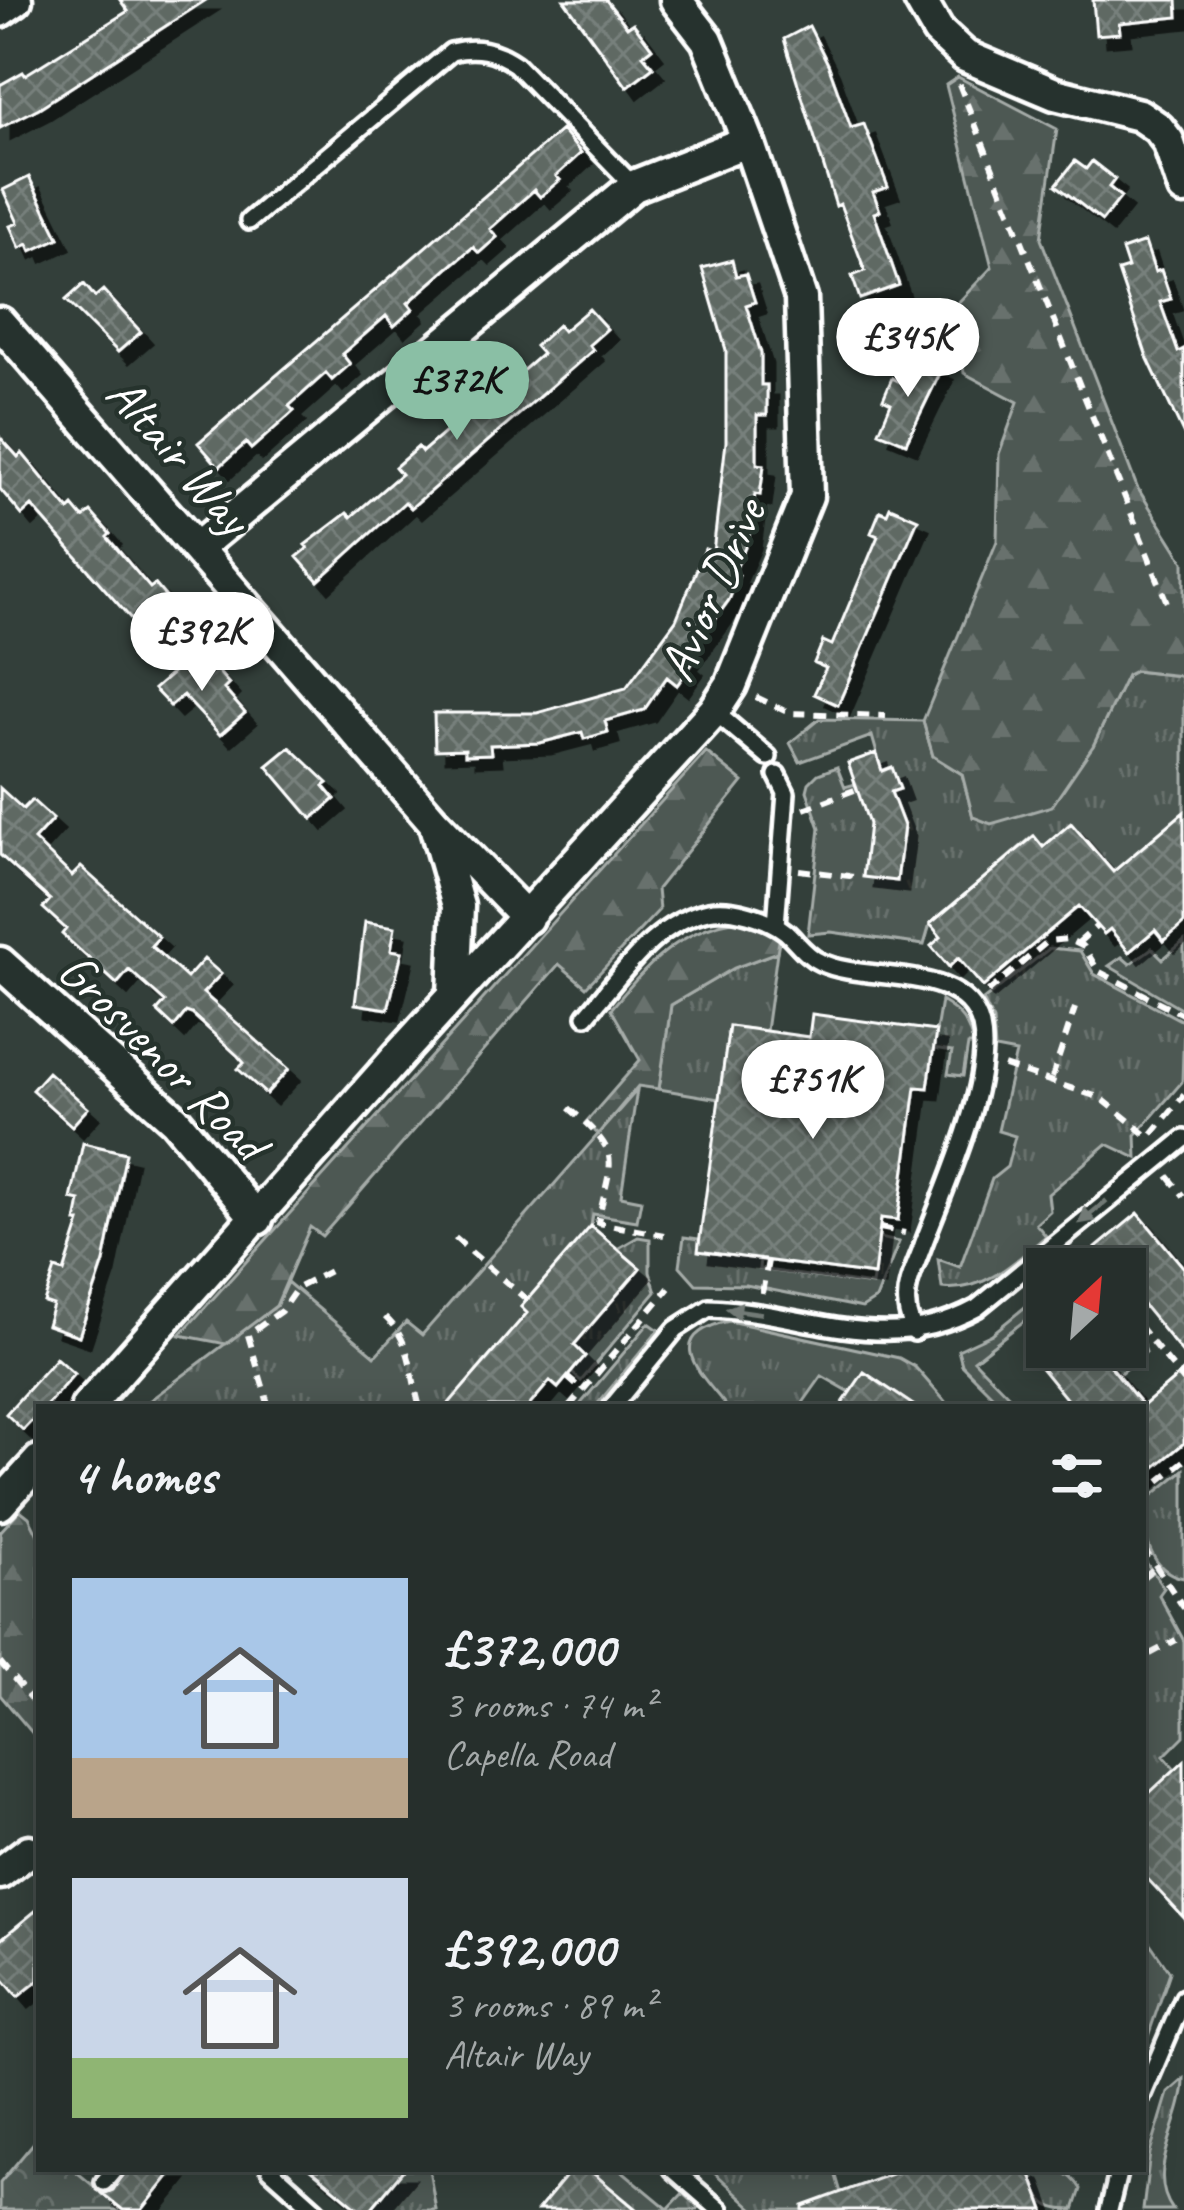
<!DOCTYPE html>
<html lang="en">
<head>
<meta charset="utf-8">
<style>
  body { margin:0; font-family:Caveat,sans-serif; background:#323b38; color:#f1f3f6; height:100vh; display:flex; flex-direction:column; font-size:45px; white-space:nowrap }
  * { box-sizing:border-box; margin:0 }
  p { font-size:39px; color:#a4a9a9 }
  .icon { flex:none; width:66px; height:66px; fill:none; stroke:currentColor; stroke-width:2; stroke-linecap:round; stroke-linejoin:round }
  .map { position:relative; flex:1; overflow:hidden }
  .sheet { position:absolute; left:36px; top:1404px; width:1110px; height:768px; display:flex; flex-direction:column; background:#262f2c; border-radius:0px; box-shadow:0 6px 30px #0003,0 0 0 3px #424a48 }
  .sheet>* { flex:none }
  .needle { width:78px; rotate:26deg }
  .fabs { position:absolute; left:1026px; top:1248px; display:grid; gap:24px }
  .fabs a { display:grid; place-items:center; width:120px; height:120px; border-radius:0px; background:#262f2c; box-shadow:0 6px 30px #0003,0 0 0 3px #424a48; font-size:60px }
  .price { position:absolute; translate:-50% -102px; padding:0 27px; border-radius:42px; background:#fff; color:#222; font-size:39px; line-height:78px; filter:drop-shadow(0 3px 6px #0008) }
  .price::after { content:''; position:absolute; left:50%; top:72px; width:36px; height:27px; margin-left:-18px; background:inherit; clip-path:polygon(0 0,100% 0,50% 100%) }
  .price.selected { background:#8abfa5; color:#111 }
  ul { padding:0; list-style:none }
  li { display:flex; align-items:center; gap:36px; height:300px; padding:0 36px }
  li span { display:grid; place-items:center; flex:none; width:336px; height:240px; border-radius:0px; color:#555 }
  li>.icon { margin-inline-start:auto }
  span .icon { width:144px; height:144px; fill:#fffc; stroke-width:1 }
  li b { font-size:51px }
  h2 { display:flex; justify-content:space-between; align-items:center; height:144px; padding:0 36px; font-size:51px }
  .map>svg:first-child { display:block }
  .grass { fill:url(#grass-tufts); stroke:#a6aca9; stroke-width:3 }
  .forest { fill:url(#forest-firs); stroke:#a6aca9; stroke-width:3 }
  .park { fill:url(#park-crowns); stroke:#a6aca9; stroke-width:3 }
  .building { fill:url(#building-cross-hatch); stroke:#fff; stroke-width:3; filter:url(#shadow) }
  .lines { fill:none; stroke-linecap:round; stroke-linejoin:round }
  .lane-casing { stroke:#fff; stroke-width:24 }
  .street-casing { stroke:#fff; stroke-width:39 }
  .path { stroke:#fff; stroke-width:6; stroke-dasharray:12 9; stroke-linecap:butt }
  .lane { stroke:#26332d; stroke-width:15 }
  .street { stroke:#26332d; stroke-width:30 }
  .oneway { fill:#727a76 }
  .labels { text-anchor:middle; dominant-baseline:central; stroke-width:9; stroke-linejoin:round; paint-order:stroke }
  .street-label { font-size:51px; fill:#fff; stroke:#26332d }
</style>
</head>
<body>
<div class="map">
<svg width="1184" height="2210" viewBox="0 0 1184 2210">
  <defs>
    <pattern id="grass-tufts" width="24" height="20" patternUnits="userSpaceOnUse" patternTransform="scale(3)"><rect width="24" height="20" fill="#4d5853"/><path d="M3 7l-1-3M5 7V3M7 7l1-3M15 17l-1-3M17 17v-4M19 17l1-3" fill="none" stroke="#68716d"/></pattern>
    <pattern id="forest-firs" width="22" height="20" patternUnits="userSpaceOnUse" patternTransform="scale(3)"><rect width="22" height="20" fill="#4d5853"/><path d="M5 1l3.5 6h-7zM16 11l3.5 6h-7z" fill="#68716d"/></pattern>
    <pattern id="park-crowns" width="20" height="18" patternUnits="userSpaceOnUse" patternTransform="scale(3)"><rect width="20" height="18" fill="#4d5853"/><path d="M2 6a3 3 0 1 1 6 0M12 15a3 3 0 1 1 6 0" fill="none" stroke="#68716d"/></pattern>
    <pattern id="building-cross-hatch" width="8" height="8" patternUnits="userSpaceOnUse" patternTransform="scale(3)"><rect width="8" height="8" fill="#5f6964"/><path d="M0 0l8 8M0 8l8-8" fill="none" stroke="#77807b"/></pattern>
    <filter id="shadow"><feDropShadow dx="11" dy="11" stdDeviation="0" flood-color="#0009"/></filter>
  </defs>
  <rect width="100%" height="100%" fill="#333f3a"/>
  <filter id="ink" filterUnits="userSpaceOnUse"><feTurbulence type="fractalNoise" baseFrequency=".00833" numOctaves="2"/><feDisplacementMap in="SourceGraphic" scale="24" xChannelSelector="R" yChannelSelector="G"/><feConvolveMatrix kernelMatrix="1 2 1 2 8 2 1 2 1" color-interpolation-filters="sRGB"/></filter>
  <g filter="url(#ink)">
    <path class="grass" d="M 1134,671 L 1181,676 L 1184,691 L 1184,812 L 1113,872 L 1071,824 L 1043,847 L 1033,836 L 930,924 L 924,945 L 831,932 L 808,934 L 820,828 L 807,791 L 809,783 L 818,774 L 837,767 L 845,787 L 855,784 L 867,816 L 895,805 L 891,792 L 899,788 L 892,768 L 882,771 L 872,736 L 800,762 L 790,743 L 819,719 L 923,721 L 933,756 L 962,774 L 973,817 L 1093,746 L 1127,675 Z
      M 1184,941 L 1184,1010 L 1109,966 L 1122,957 L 1130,964 L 1152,948 L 1163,959 Z
      M 1050,948 L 1080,951 L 1094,974 L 1184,1022 L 1182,1082 L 1136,1135 L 1137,1158 L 1107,1144 L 1048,1194 L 1050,1211 L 1036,1224 L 1046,1236 C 1016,1261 984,1293 942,1288 L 938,1259 L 960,1267 L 992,1179 L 1007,1167 L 1015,1136 L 998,1131 L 1016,1053 L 995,1049 L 993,1021 L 983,1000 Z
      M 777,952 L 766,1031 L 729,1026 L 719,1099 L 659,1089 L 671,1005 L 734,968 Z
      M 941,1001 C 960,1012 969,1023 973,1045 L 968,1045 L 963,1076 L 948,1074 L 952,1052 L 933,1049 Z
      M 637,1090 L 621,1196 L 641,1200 L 637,1221 L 593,1214 L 591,1226 L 521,1307 L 527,1313 L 446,1407 L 141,1407 L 276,1306 L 287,1282 L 375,1356 L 406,1322 L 422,1335 Z
      M 638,1237 L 650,1239 L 650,1272 L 656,1292 L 581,1381 L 571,1372 L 585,1356 L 573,1345 L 617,1249 Z
      M 684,1237 L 699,1239 L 699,1251 L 760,1259 L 759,1269 L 872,1285 L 879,1238 L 899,1242 L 876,1299 L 862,1308 L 746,1285 L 696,1284 L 680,1266 Z
      M 1047,1289 L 1047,1303 L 974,1360 L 1020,1407 L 1004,1407 L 962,1365 L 958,1350 L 992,1334 Z
      M 729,1321 L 899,1358 L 915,1367 L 950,1407 L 916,1407 L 864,1372 L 850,1392 L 822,1376 L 800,1407 L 727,1407 C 702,1375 658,1336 729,1321 Z
      M 649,1323 L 659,1330 L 595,1407 L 578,1407 Z
      M 1125,1333 L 1142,1341 L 1146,1352 L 1118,1375 L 1097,1349 L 1125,1347 Z
      M 1184,1470 L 1184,1578 C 1149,1572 1143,1533 1143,1503 Z
      M 1143,1558 L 1164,1588 L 1159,1595 L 1184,1641 L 1184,1736 L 1164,1756 L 1175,1769 L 1143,1799 Z
      M 1143,1933 L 1170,1972 L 1143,2051 Z
      M 1184,2079 C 1184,2122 1144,2171 1173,2210 L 1143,2210 L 1150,2153 L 1168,2093 Z
      M 404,2169 L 429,2169 L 436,2210 L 370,2210 Z
      M 588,2169 L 620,2169 L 668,2209 L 683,2193 L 699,2207 L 697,2210 L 637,2210 Z
      M 711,2169 L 834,2169 L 846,2210 L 755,2210 Z
      M 1029,2169 C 1053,2169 1067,2167 1081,2189 L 1074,2210 C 1040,2210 1040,2199 1029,2169 Z"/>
    <path class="forest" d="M 958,77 L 1057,129 L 1041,239 L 1137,487 L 1184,562 L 1184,691 L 1180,676 L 1135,671 L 1127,675 L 1093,746 L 1052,806 L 991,824 L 973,817 L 962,774 L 933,756 L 923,721 L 997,541 L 999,454 L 1018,402 L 964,373 L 953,308 L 992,267 L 946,85 Z
      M 706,752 L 743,782 L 657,889 L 659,910 L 586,987 L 559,964 L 322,1236 L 310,1227 L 276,1306 L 226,1344 L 180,1335 Z
      M 732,921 L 750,923 L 780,936 L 777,952 L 734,968 L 671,1005 L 659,1089 L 638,1086 L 598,1134 L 585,1123 L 640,1060 L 611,1009 C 647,966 675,932 732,921 Z
      M 20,1510 L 29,1517 L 39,1537 L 39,1741 L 0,1695 L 0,1532 Z"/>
    <path class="park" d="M 36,2140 L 39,2169 L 73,2169 L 123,2210 L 0,2210 L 0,2183 Z"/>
    <path class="building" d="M 120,0 L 206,0 L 39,108 L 0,128 L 0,85 L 23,72 L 25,75 L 128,11 Z
      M 564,0 L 606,0 L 627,27 L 633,23 L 652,48 L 643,55 L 653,67 L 627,87 Z
      M 1093,0 L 1177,0 L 1178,17 L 1119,23 L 1120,33 L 1096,35 Z
      M 809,26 L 828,64 L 851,128 L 864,124 L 888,187 L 873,192 L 880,211 L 874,213 L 899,285 L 860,299 L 852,276 L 865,271 L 840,204 L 836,206 L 784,39 Z
      M 561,130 L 581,153 L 556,176 L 560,180 L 540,197 L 534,190 L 490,229 L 497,237 L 479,253 L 473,247 L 448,268 L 408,303 L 413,309 L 394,326 L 386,316 L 342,354 L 350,364 L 332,380 L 326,373 L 289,406 L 294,411 L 251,449 L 246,443 L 219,467 L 198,443 Z
      M 1075,161 L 1086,169 L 1092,161 L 1115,179 L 1109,187 L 1121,197 L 1102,221 L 1056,185 Z
      M 29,177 L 59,238 L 31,251 L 28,244 L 20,248 L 10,226 L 18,223 L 3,190 Z
      M 1145,242 L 1155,272 L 1161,270 L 1171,299 L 1160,302 L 1178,352 L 1184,349 L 1184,435 L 1147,357 L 1118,271 L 1128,268 L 1122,250 Z
      M 732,260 L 736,276 L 746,274 L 755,302 L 746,305 L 761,353 L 761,385 L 767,385 L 767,415 L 757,415 L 757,464 L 764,465 L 760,495 L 755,494 L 749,538 L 734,573 L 739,575 L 729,600 L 686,659 L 692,664 L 677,685 L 667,677 L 644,710 L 605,721 L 608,732 L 584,739 L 582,732 L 540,743 L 490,745 L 491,754 L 465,755 L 465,749 L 435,750 L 434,713 L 537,713 L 626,688 L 676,620 L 705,549 L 713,552 L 726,442 L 726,350 L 702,268 Z
      M 84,284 L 95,297 L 103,290 L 141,332 L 118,352 L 66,300 Z
      M 589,309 L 607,329 L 589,345 L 593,350 L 411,508 L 405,502 L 318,581 L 297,557 L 308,548 L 305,545 L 347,513 L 351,517 L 401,474 L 395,467 L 418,447 L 422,452 L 472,409 L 468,405 L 492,385 L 498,392 L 542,354 L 535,346 L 558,325 L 563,331 Z
      M 918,359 L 942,369 L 906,443 L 879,432 L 891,403 L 883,399 L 892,378 L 900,382 L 903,374 L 910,377 Z
      M 0,437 L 18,457 L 22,453 L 69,510 L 73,506 L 83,518 L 91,512 L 110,534 L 107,537 L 150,588 L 155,584 L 174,607 L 167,614 L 177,626 L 154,645 L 32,506 L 22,515 L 0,489 Z
      M 890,507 L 918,519 L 838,705 L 814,694 L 826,668 L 814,663 L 823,641 L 832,645 L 878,536 L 871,533 L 880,511 L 887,514 Z
      M 191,657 L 200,668 L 209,661 L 229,684 L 224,689 L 245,713 L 220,735 L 183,695 L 170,706 L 154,689 Z
      M 290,747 L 328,783 L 324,786 L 335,799 L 312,819 L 267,766 Z
      M 876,753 L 882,771 L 892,767 L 900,789 L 891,792 L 904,826 L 897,881 L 863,877 L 869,824 L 848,763 Z
      M 0,788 L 23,809 L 32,800 L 53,819 L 34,840 L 72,876 L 81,867 L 159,937 L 151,946 L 187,978 L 204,959 L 221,974 L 203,993 L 289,1069 L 266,1094 L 238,1069 L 244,1063 L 238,1056 L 192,1014 L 186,1012 L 174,1027 L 157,1011 L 165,1002 L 129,970 L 117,984 L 62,934 L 66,929 L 43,908 L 50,900 L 0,855 Z
      M 1184,812 L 1184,923 L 1164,941 L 1155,930 L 1129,952 L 1110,929 L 1104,934 L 1079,906 L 983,987 L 958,958 L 949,967 L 931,946 L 941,937 L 930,924 L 1034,836 L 1043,847 L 1071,823 L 1113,872 Z
      M 365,922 L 395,927 L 391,950 L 402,952 L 388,1009 L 355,1004 Z
      M 812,1014 L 936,1031 L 928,1088 L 916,1087 L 898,1220 L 881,1218 L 874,1275 L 698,1251 L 729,1026 L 809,1037 Z
      M 48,1072 L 88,1108 L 72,1126 L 32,1090 Z
      M 83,1143 L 126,1153 L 104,1262 L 79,1336 L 47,1325 L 53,1305 L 44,1302 L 55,1269 L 64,1272 L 80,1222 L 76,1222 L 80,1201 L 71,1199 Z
      M 1138,1213 L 1184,1268 L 1184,1355 L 1125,1283 L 1125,1269 L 1113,1269 L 1096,1248 Z
      M 591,1226 L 640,1268 L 574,1345 L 585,1356 L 558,1388 L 550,1381 L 528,1407 L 446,1407 L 527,1313 L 521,1307 Z
      M 1024,1347 L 1095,1347 L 1143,1406 L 1184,1371 L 1184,1443 L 1143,1477 L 1143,1407 L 1073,1407 Z
      M 56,1358 L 74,1374 L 45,1407 L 39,1407 L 39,1413 L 23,1430 L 6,1414 Z
      M 864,1372 L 916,1407 L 840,1407 Z
      M 1184,1761 L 1184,1918 L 1143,1874 L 1143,1799 Z
      M 39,1908 L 39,1980 L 18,1997 L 0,1976 L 0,1940 Z
      M 127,2169 L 175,2169 L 142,2210 L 123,2210 L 103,2194 L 113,2190 Z
      M 311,2169 L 404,2169 L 370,2210 L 360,2210 Z
      M 572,2169 L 588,2169 L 637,2210 L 538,2210 Z
      M 905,2169 L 1029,2169 L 1044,2210 L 803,2210 L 803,2206 Z"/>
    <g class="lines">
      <defs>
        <path id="lane" d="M 249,221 L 451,52 C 476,46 495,50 515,64 L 634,186
          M 714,711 L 768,757
          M 776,925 L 786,793 L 777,775
          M 586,1016 C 621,976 653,923 708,911 C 730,906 769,918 786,932 C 797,942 806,956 820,962 C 865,984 965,962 981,1026 C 994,1081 943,1191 923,1245 C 917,1263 904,1286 907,1306 C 907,1315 912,1324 914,1332
          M 612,1407 L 676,1329 L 709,1308 C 805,1311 883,1359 977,1308 L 1184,1139
          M 1143,2094 L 1184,1998
          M 270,2169 L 316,2210
          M 673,2169 L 720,2210
          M 104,2182 L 115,2169
          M 1109,2210 L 1119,2169"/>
        <path id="street" d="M 920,0 L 938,31 L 965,56 L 1055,94 L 1139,115 L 1158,128 L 1168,141 L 1184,189
          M 0,11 L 16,0
          M 0,323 L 435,823 L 527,918
          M 197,548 L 634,186 L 748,141
          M 436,829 L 458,906 L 454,994
          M 0,963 L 175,1120 L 257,1219
          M 87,1407 L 401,1053 L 714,711 L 731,685 L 807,496 L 801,298 L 748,141 L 707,40 L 676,0
          M 0,1504 L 39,1461
          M 0,1873 L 29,1851"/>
      </defs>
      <use href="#lane" class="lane-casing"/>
      <use href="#street" class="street-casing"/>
      <path class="path" d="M 959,84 L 1170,610
        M 756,697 L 789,713 L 886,716
        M 804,809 L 857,789
        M 799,870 L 850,876 L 851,865
        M 1078,943 L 1097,926
        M 988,992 L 1048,941 L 1068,939 L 1084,947 L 1098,971 L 1184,1015
        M 1004,1066 L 1101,1098 L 1149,1137
        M 1052,1078 L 1075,1008
        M 569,1108 C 625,1157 611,1155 598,1223 L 664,1235
        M 1152,1134 L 1184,1095
        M 1168,1176 L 1184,1196
        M 880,1228 L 905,1233
        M 455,1238 L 527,1300
        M 1079,1252 L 1092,1269
        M 762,1293 L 768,1261
        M 1125,1309 L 1184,1381
        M 385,1317 C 412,1341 410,1374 420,1407
        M 567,1377 L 582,1390
        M 269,1407 L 248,1335 L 281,1311 L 297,1288 L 332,1270
        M 569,1407 L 669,1288
        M 1143,1494 L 1184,1461
        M 1143,1547 L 1184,1608
        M 1143,1577 L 1156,1567
        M 1150,1654 L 1176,1640
        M 0,1662 L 39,1709"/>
      <use href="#lane" class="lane"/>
      <use href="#street" class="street"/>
    </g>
    <defs><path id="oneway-solid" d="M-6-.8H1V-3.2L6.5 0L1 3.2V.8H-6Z" transform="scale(3)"/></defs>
    <g class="oneway">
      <use href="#oneway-solid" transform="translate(1093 1212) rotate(140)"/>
      <use href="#oneway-solid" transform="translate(744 1311) rotate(-172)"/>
    </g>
  </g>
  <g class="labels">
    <g class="street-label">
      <text transform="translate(179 455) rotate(49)">Altair Way</text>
      <text transform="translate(712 590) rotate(-66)">Avior Drive</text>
      <text transform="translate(163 1056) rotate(45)">Grosvenor Road</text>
    </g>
  </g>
</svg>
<div class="fabs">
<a><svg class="needle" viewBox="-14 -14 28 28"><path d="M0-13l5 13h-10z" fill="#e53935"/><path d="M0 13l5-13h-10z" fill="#a4a9a9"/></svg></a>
</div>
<b class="price" style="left:908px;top:400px">£345K</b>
<b class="price selected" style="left:457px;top:443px">£372K</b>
<b class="price" style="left:202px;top:694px">£392K</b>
<b class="price" style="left:813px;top:1142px">£751K</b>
<section class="sheet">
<h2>4 homes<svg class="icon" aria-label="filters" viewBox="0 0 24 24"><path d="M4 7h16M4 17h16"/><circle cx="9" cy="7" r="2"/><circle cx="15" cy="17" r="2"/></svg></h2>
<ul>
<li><span style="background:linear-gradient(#a9c7e8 75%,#b9a48a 0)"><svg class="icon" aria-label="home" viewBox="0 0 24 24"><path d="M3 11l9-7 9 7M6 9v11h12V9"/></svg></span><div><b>£372,000</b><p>3 rooms · 74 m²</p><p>Capella Road</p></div></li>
<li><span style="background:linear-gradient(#c9d6e8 75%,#8fb573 0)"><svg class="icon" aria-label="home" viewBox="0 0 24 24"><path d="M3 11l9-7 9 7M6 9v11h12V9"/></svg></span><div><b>£392,000</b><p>3 rooms · 89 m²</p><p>Altair Way</p></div></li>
</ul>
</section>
</div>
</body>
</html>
